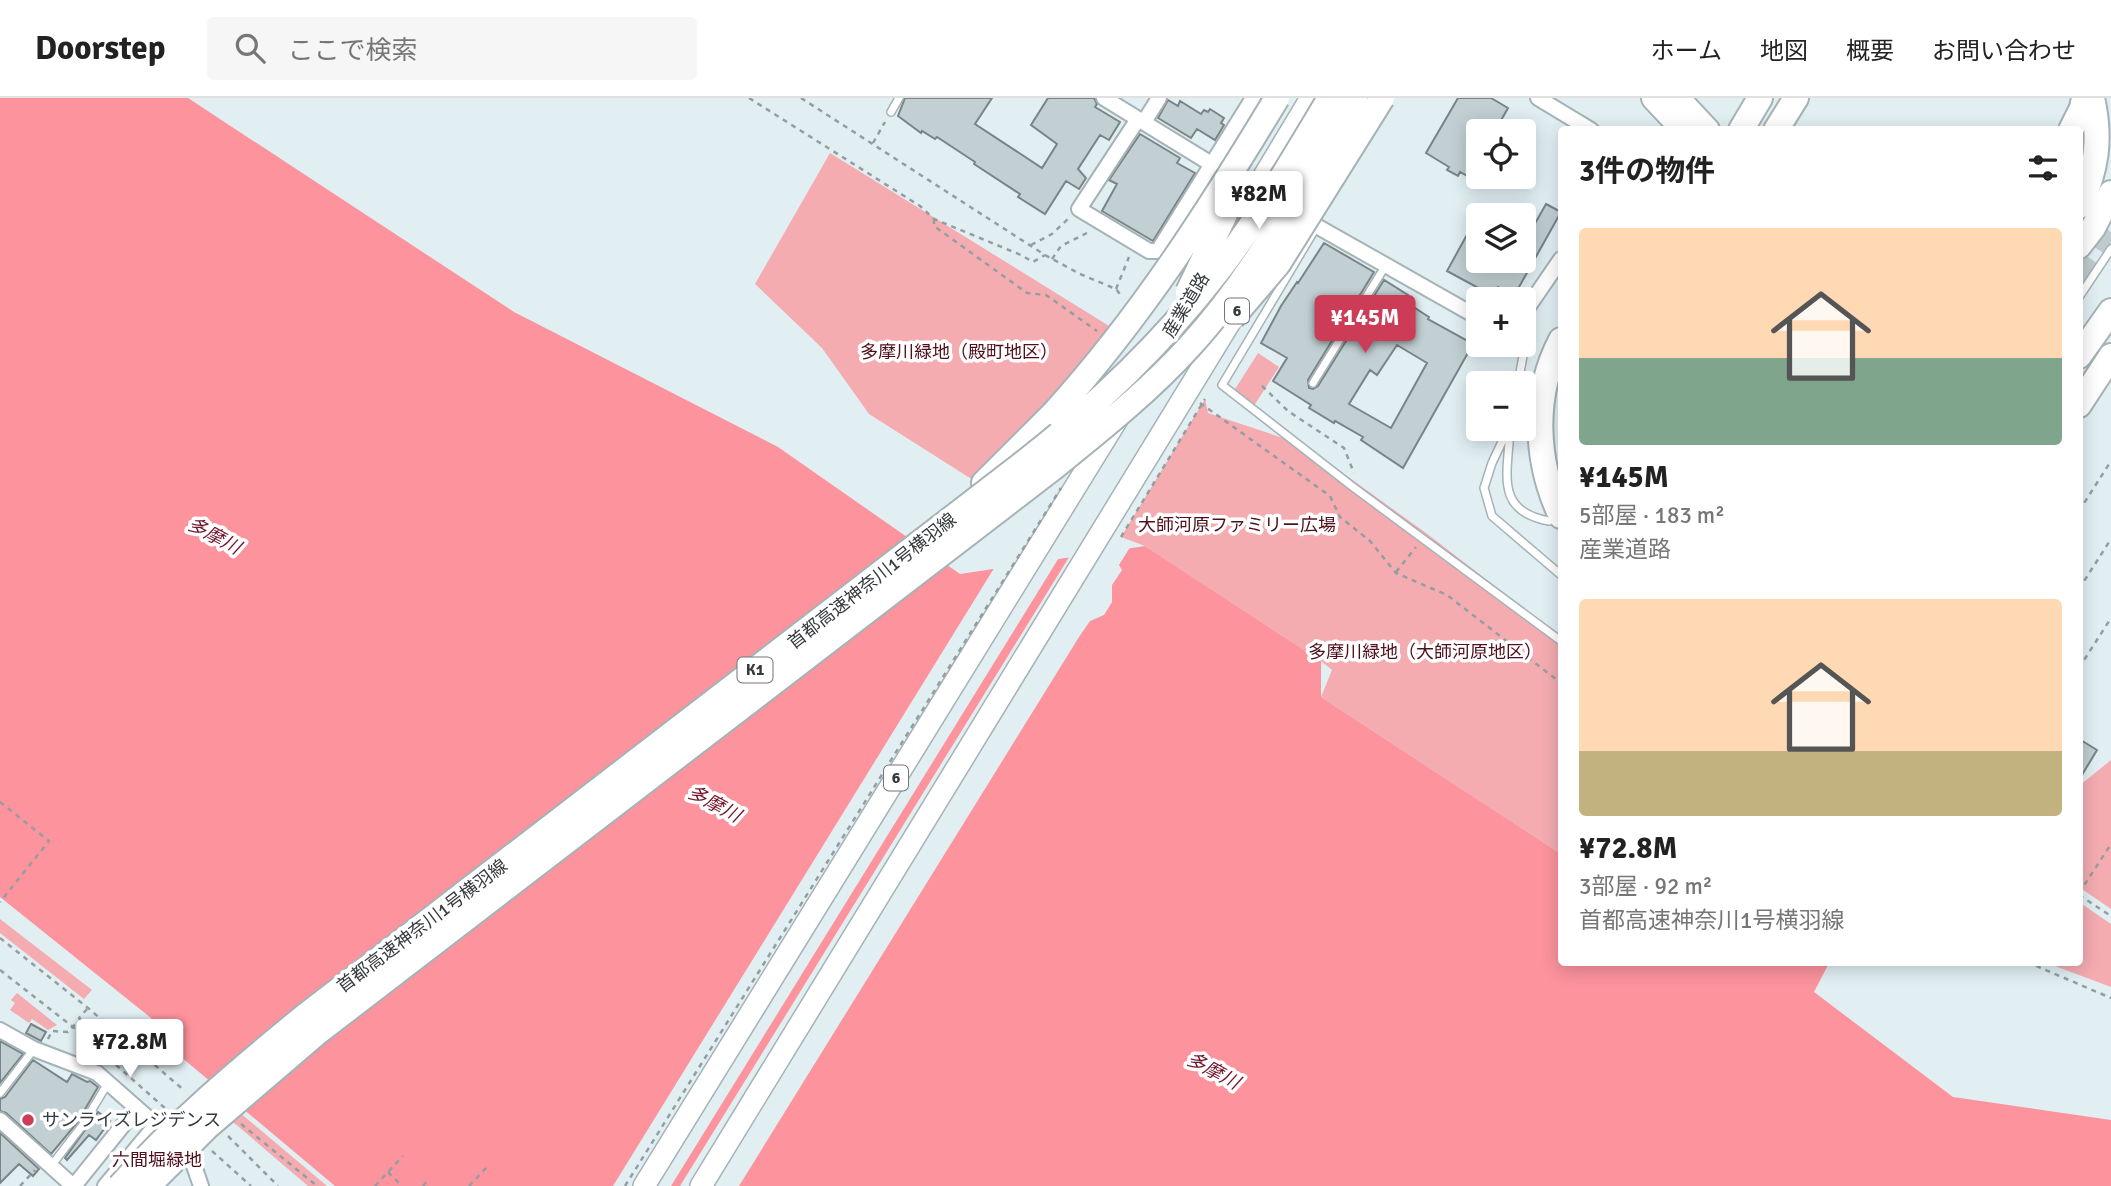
<!DOCTYPE html>
<html lang="ja">
<head>
<meta charset="utf-8">
<style>
  body { margin:0; font-family:Signika,"Noto Sans JP",sans-serif; background:#f6f6f6; color:#222; height:100vh; display:flex; flex-direction:column; font-size:26px; white-space:nowrap }
  * { box-sizing:border-box; margin:0 }
  p { font-size:23px; color:#767676 }
  .icon { flex:none; width:38px; height:38px; fill:none; stroke:currentColor; stroke-width:2; stroke-linecap:round; stroke-linejoin:round }
  .map { position:relative; flex:1; overflow:hidden }
  .drawer { position:absolute; left:1558px; top:28px; width:525px; height:840px; display:flex; flex-direction:column; background:#fff; border-radius:7px; box-shadow:0 4px 18px #0003 }
  .drawer>* { flex:none }
  .buttons { position:absolute; left:1466px; top:21px; display:grid; gap:14px }
  .buttons a { display:grid; place-items:center; width:70px; height:70px; border-radius:7px; background:#fff; box-shadow:0 4px 18px #0003; font-size:35px }
  .price { position:absolute; translate:-50% -60px; padding:0 16px; border-radius:7px; background:#fff; color:#222; font-size:23px; line-height:46px; filter:drop-shadow(0 2px 4px #0008) }
  .price::after { content:''; position:absolute; left:50%; top:42px; width:21px; height:16px; margin-left:-10px; background:inherit; clip-path:polygon(0 0,100% 0,50% 100%) }
  .price.active { background:#cc3c57; color:#fff }
  ul { padding:0; list-style:none }
  li { display:grid; align-content:center; gap:14px; height:371px; padding:0 21px }
  li span { display:grid; place-items:center; height:217px; border-radius:7px; color:#555 }
  li>.icon { margin-inline-start:auto }
  span .icon { width:126px; height:126px; fill:#fffc; stroke-width:1 }
  li b { font-size:30px }
  h2 { display:flex; justify-content:space-between; align-items:center; height:84px; padding:0 21px; font-size:30px }
  header { display:flex; align-items:center; gap:42px; box-sizing:border-box; height:98px; padding:0 35px; background:#fff; border-bottom:2px solid #e0e0e0 }
  header strong { font-size:33px }
  nav { display:flex; gap:38px; margin-inline-start:auto; font-size:24px }
  .search { width:490px; height:63px; background:#f6f6f6; display:flex; align-items:center; gap:18px; box-sizing:border-box; padding:0 24px; border-radius:7px; color:#767676; font-size:26px }
  .map>svg:first-child { display:block }
  .green { fill:#f4acb1 }
  .water { fill:#fc939d }
  .pier { fill:#e1eff3 }
  .building { fill:#c2d0d3; stroke:#788488; stroke-width:2; fill-rule:evenodd }
  .lines { fill:none; stroke-linecap:round; stroke-linejoin:round }
  .highway-tunnel { stroke:#bfcbce; stroke-width:24; stroke-dasharray:24 12; stroke-linecap:butt }
  .lane-casing { stroke:#a5b2b6; stroke-width:10 }
  .street-casing { stroke:#a5b2b6; stroke-width:18 }
  .primary-casing { stroke:#a5b2b6; stroke-width:24 }
  .highway-casing { stroke:#a5b2b6; stroke-width:28 }
  .path { stroke:#949ea2; stroke-width:2.5; stroke-dasharray:5 5; stroke-linecap:butt }
  .lane { stroke:#fff; stroke-width:7 }
  .street { stroke:#fff; stroke-width:14 }
  .primary { stroke:#fff; stroke-width:21 }
  .highway { stroke:#fff; stroke-width:24 }
  .highway-bridge-casing { stroke:#a5b2b6; stroke-width:28; stroke-linecap:butt }
  .path-bridge { stroke:#949ea2; stroke-width:2.5; stroke-dasharray:5 5; stroke-linecap:butt }
  .highway-bridge { stroke:#fff; stroke-width:24 }
  .poi-dot { fill:#cc3c57; stroke:#fff; stroke-width:2.5 }
  .labels { text-anchor:middle; dominant-baseline:central; stroke-width:7; stroke-linejoin:round; paint-order:stroke }
  .shield { fill:#fff; stroke:#727576; stroke-width:2 }
  .shield-label { font-size:16px; font-weight:bold; fill:#353a3c }
  .street-label { font-size:18px; fill:#353a3c; stroke:#fff }
  .park-label { font-size:18px; fill:#4f0f1c; stroke:#fff }
  .poi-label { font-size:18px; fill:#353a3c; stroke:#fff; text-anchor:start }
  .water-label { font-size:19px; font-style:italic; fill:#711429; stroke:#fff }
</style>
</head>
<body>
<header>
<strong>Doorstep</strong>
<div class="search"><svg class="icon" aria-label="search" viewBox="0 0 24 24"><circle cx="10" cy="10" r="6"/><path d="M15 15l6 6"/></svg>ここで検索</div>
<nav><a>ホーム</a><a>地図</a><a>概要</a><a>お問い合わせ</a></nav>
</header>
<div class="map">
<svg width="2111" height="1088" viewBox="0 0 2111 1088">
  <rect width="100%" height="100%" fill="#e1eff3"/>
  <path class="green" d="M 830,55 L 1122,236 L 973,382 L 869,316 L 822,250 L 755,186 Z
    M 1258,255 L 1279,269 L 1250,314 L 1230,299 Z
    M 1205,301 L 1208,315 L 1304,347 L 1426,435 L 1561,539 L 1561,756 L 1321,599 L 1332,572 L 1321,563 L 1145,448 L 1121,439 Z
    M 2111,662 L 2111,811 L 2079,789 L 2079,688 Z
    M 2079,804 L 2111,826 L 2111,889 L 2047,865 L 2079,864 Z
    M 0,821 L 92,892 L 84,901 L 0,835 Z
    M 17,895 L 57,927 L 48,932 L 32,921 L 29,925 L 10,912 L 15,905 L 11,902 Z
    M 226,1003 L 327,1088 L 308,1088 L 219,1012 Z"/>
  <path class="water" d="M 0,0 L 188,0 L 514,214 L 778,349 L 960,476 L 1145,448 L 1321,563 L 1321,599 L 1561,756 L 1561,864 L 1829,865 L 1814,894 L 1953,999 L 2111,1022 L 2111,1088 L 335,1088 L 162,943 L 151,920 L 0,799 Z"/>
  <path class="pier" d="M 1132,446 L 1119,467 L 1122,472 L 1112,487 L 1112,504 L 1104,517 L 1090,523 L 1079,539 L 739,1088 L 680,1088 L 1071,456 Z
    M 1060,458 L 671,1088 L 613,1088 L 996,467 Z"/>
  <path class="building" d="M 905,0 L 992,0 L 975,26 L 1042,70 L 1057,46 L 1031,27 L 1048,0 L 1094,0 L 1097,6 L 1095,9 L 1120,24 L 1109,42 L 1100,37 L 1078,71 L 1086,80 L 1079,91 L 1066,83 L 1045,116 L 1018,99 L 1020,96 L 974,66 L 975,64 L 937,39 L 935,41 L 922,33 L 921,35 L 898,18 Z
    M 1458,0 L 1491,0 L 1508,10 L 1495,33 L 1479,33 L 1479,62 L 1469,79 L 1460,74 L 1458,78 L 1447,72 L 1449,69 L 1426,55 Z
    M 1168,2 L 1178,8 L 1180,3 L 1201,16 L 1204,12 L 1208,14 L 1210,11 L 1224,20 L 1221,25 L 1224,27 L 1215,42 L 1197,31 L 1191,40 L 1158,20 Z
    M 1140,36 L 1180,60 L 1177,65 L 1195,75 L 1153,143 L 1102,113 L 1117,86 L 1109,82 Z
    M 1546,106 L 1561,114 L 1514,198 L 1498,189 L 1493,198 L 1447,173 L 1479,115 L 1479,163 L 1524,163 L 1524,145 Z
    M 1324,145 L 1374,174 L 1308,282 L 1309,290 L 1313,291 L 1318,288 L 1384,182 L 1408,197 L 1404,203 L 1429,219 L 1428,221 L 1473,246 L 1403,370 L 1361,342 L 1363,339 L 1335,323 L 1334,325 L 1309,310 L 1311,307 L 1273,283 L 1287,260 L 1261,245 L 1281,208 L 1297,184 L 1298,185 ZM 1397,247 L 1427,265 L 1391,330 L 1349,306 L 1370,272 L 1377,277 Z
    M 2079,641 L 2097,652 L 2079,682 Z
    M 31,926 L 46,934 L 41,943 L 26,935 Z
    M 0,943 L 23,956 L 0,985 Z
    M 33,962 L 67,984 L 72,976 L 87,984 L 90,983 L 98,989 L 77,1025 L 51,1056 L 6,1015 L 0,1013 L 0,1001 L 5,999 Z
    M 98,1014 L 110,1023 L 96,1042 L 89,1037 L 67,1062 L 65,1060 Z
    M 0,1035 L 39,1071 L 33,1078 L 19,1066 L 0,1085 Z"/>
  <g class="lines">
    <path class="highway-tunnel" d="M 2079,182 L 2111,134"/>
    <defs>
      <path id="lane" d="M 891,14 L 899,0
        M 1317,128 L 1222,287 L 1353,389 L 1561,543
        M 2079,199 L 2111,151
        M 1313,285 L 1386,167
        M 1518,285 L 1526,242 L 1524,234
        M 1508,331 L 1492,365 L 1484,390 L 1492,418 L 1561,477
        M 1510,331 C 1508,375 1494,413 1549,423
        M 0,995 L 34,951
        M 51,1068 L 82,1028 L 108,985"/>
      <path id="street" d="M 1104,0 L 1213,67
        M 1538,0 L 1591,32
        M 1138,21 L 1079,111 L 1149,153 L 1158,153 L 1253,0
        M 1144,24 L 1159,0
        M 1298,128 L 1313,126 L 1479,220
        M 1524,215 L 1561,161
        M 0,932 L 34,951 L 97,975 L 156,1027 L 192,1062 L 201,1088
        M 0,1022 L 73,1088
        M 74,1088 L 136,1011
        M 105,1088 L 156,1027"/>
      <path id="primary" d="M 1217,156 L 1311,0
        M 644,1088 L 1163,247
        M 701,1088 L 1241,206"/>
      <path id="highway" d="M 1654,0 L 1684,32
        M 1677,0 L 1707,32
        M 1741,32 L 1760,0
        M 1776,32 L 1796,0
        M 2071,32 L 2082,10 L 2084,0
        M 2079,108 C 2097,73 2101,39 2092,0
        M 2079,148 L 2093,130 L 2111,95
        M 1561,242 C 1532,297 1535,363 1561,418
        M 2079,258 L 2111,213
        M 2079,307 L 2111,258
        M 984,385 L 1054,315"/>
    </defs>
    <use href="#lane" class="lane-casing"/>
    <use href="#street" class="street-casing"/>
    <use href="#primary" class="primary-casing"/>
    <use href="#highway" class="highway-casing"/>
    <path class="path" d="M 749,0 L 920,108 L 934,121 L 1021,157 L 1033,164 L 1045,157
      M 801,0 L 1045,157 L 1080,176 L 1116,191 L 1122,199
      M 873,45 L 885,24
      M 934,121 L 934,128 L 1027,195 L 1046,197 L 1097,233
      M 1031,147 L 1052,136 L 1068,121
      M 1052,161 L 1061,148 L 1087,135
      M 1116,191 L 1129,159
      M 1262,288 L 1288,313 L 1344,350 L 1354,375
      M 1200,305 L 1330,398 L 1340,419 L 1370,443 L 1396,475 L 1447,497 L 1561,585
      M 2079,413 L 2111,363
      M 1396,474 L 1416,449
      M 2079,491 L 2111,441
      M 2079,570 L 2111,520
      M 0,704 L 49,743 L 0,804
      M 2079,795 L 2111,746
      M 2079,797 L 2111,818
      M 0,840 L 88,910 L 185,993
      M 2027,864 L 2111,900
      M 0,872 L 73,929 L 166,1011
      M 48,941 L 52,933 L 68,934 L 76,925 L 81,928 L 83,924 L 79,920 L 88,910
      M 241,1026 L 317,1088
      M 228,1038 L 278,1088
      M 212,1053 L 251,1088
      M 388,1074 L 402,1088
      M 20,1088 L 35,1072
      M 375,1088 L 403,1058
      M 423,1088 L 428,1082
      M 469,1088 L 488,1068"/>
    <use href="#lane" class="lane"/>
    <use href="#street" class="street"/>
    <use href="#primary" class="primary"/>
    <use href="#highway" class="highway"/>
    <defs>
      <path id="highway-bridge" d="M 1188,194 L 1237,91
        M 1232,220 L 1278,166 L 1382,0
        M 1054,315 C 1141,219 1210,111 1277,0
        M 120,1088 C 176,1025 240,971 305,918 L 1021,367 C 1093,311 1158,250 1214,178 C 1258,122 1294,60 1330,0
        M 148,1088 L 207,1029 L 318,934 L 1053,370 C 1100,332 1148,294 1189,249 C 1256,176 1304,85 1355,0"/>
    </defs>
    <use href="#highway-bridge" class="highway-bridge-casing"/>
    <path class="path-bridge" d="M 1121,439 L 1205,301
      M 625,1088 L 1061,390"/>
    <use href="#highway-bridge" class="highway-bridge"/>
  </g>
  <circle class="poi-dot" cx="28" cy="1022" r="7"/>
  <g class="labels">
    <g class="shield">
      <rect x="1225" y="200.5" width="24" height="25" rx="5"/>
      <rect x="737.5" y="559.5" width="35" height="25" rx="5"/>
      <rect x="884" y="667.5" width="24" height="25" rx="5"/>
    </g>
    <g class="shield-label">
      <text x="1237" y="213">6</text>
      <text x="755" y="572">K1</text>
      <text x="896" y="680">6</text>
    </g>
    <g class="street-label">
      <text transform="translate(1186 207) rotate(-59)">産業道路</text>
      <text transform="translate(872 483) rotate(-38)">首都高速神奈川1号横羽線</text>
      <text transform="translate(422 828) rotate(-37)">首都高速神奈川1号横羽線</text>
    </g>
    <g class="park-label">
      <text x="959" y="254">多摩川緑地（殿町地区）</text>
      <text x="1237" y="427">大師河原ファミリー広場</text>
      <text x="1425" y="554">多摩川緑地（大師河原地区）</text>
      <text x="157" y="1062">六間堀緑地</text>
    </g>
    <g class="poi-label">
      <text x="42" y="1022">サンライズレジデンス</text>
    </g>
    <g class="water-label">
      <text transform="translate(214 438) rotate(28)">多摩川</text>
      <text transform="translate(714 706) rotate(28)">多摩川</text>
      <text transform="translate(1213 973) rotate(28)">多摩川</text>
    </g>
  </g>
</svg>
<div class="buttons">
<a><svg class="icon" aria-label="locate" viewBox="0 0 24 24"><circle cx="12" cy="12" r="6"/><path d="M12 2v4M12 18v4M2 12h4M18 12h4"/></svg></a>
<a><svg class="icon" aria-label="layers" viewBox="0 0 24 24"><path d="M12 4l9 5-9 5-9-5zM3 14l9 5 9-5"/></svg></a>
<a>+</a>
<a>−</a>
</div>
<b class="price" style="left:1259px;top:133px">¥82M</b>
<b class="price active" style="left:1365px;top:257px">¥145M</b>
<b class="price" style="left:130px;top:981px">¥72.8M</b>
<section class="drawer">
<h2>3件の物件<svg class="icon" aria-label="filters" viewBox="0 0 24 24"><path d="M4 7h16M4 17h16"/><circle cx="9" cy="7" r="2"/><circle cx="15" cy="17" r="2"/></svg></h2>
<ul>
<li><span style="background:linear-gradient(#ffd9b3 60%,#7fa58c 0)"><svg class="icon" aria-label="home" viewBox="0 0 24 24"><path d="M3 11l9-7 9 7M6 9v11h12V9"/></svg></span><div><b>¥145M</b><p>5部屋 · 183 m²</p><p>産業道路</p></div></li>
<li><span style="background:linear-gradient(#ffd9b3 70%,#c2b280 0)"><svg class="icon" aria-label="home" viewBox="0 0 24 24"><path d="M3 11l9-7 9 7M6 9v11h12V9"/></svg></span><div><b>¥72.8M</b><p>3部屋 · 92 m²</p><p>首都高速神奈川1号横羽線</p></div></li>
</ul>
</section>
</div>
</body>
</html>
